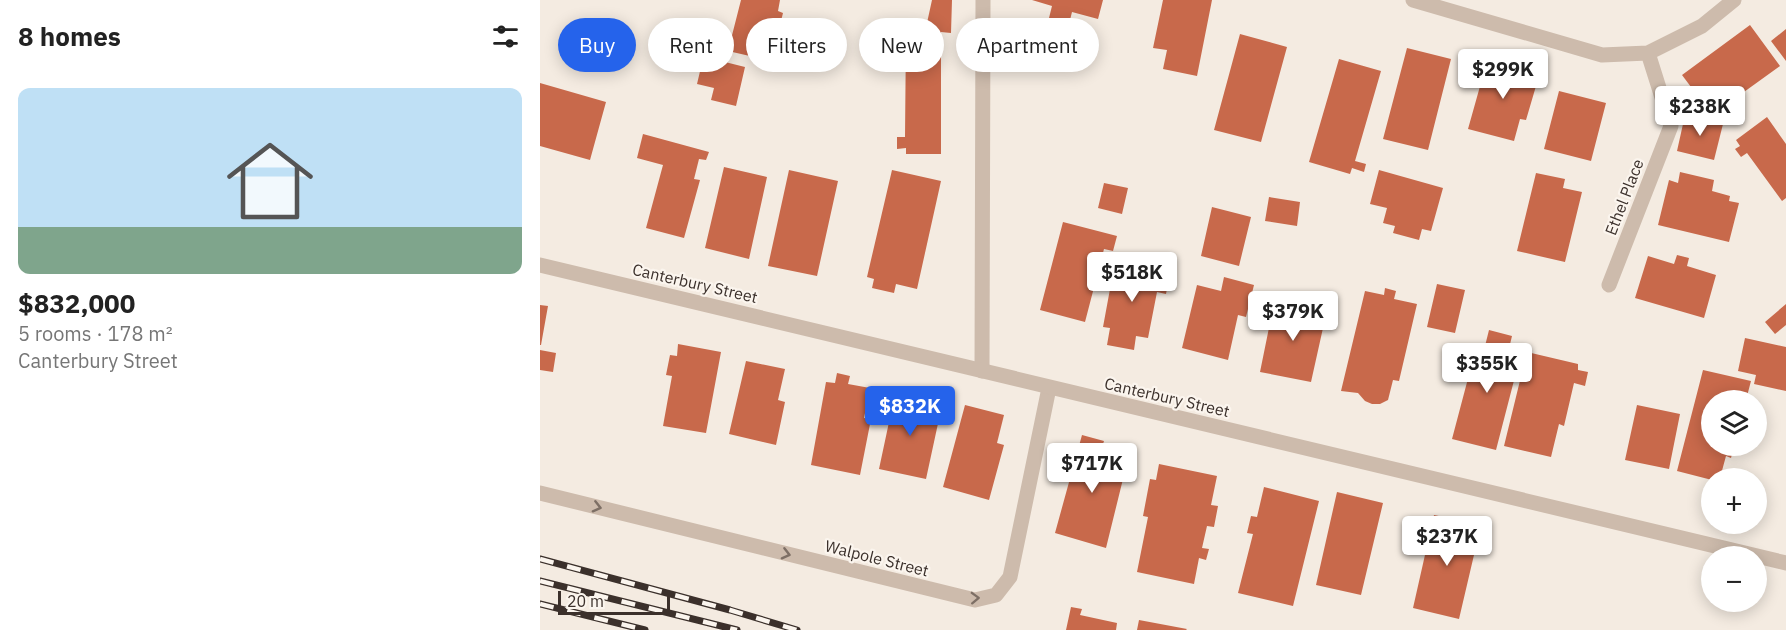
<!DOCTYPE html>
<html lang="en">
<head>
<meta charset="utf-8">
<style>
  body { margin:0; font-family:"IBM Plex Sans",sans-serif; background:#f2f2f2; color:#222; height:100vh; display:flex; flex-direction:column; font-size:22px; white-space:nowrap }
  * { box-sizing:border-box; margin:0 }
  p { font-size:20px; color:#767676 }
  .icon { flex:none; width:33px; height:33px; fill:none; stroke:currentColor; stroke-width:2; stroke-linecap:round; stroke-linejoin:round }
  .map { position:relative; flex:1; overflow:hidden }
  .drawer { display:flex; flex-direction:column; background:#fff; width:540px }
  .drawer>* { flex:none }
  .top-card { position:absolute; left:18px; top:18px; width:570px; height:54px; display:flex; gap:12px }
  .fabs { position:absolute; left:1161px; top:390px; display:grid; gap:12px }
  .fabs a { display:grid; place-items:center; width:66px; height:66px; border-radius:50%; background:#fff; box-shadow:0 3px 15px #0003; font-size:30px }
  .scale { position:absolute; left:18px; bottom:15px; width:112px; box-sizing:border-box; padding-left:6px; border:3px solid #3b302b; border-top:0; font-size:16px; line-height:21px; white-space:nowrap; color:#3b302b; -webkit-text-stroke:4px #fbf5ee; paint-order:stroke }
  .price { position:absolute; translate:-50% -51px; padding:0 14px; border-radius:6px; background:#fff; color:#222; font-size:20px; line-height:39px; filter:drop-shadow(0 2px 3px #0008) }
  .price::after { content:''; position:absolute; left:50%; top:36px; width:18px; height:14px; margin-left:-9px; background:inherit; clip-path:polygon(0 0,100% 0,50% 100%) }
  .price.current { background:#2563eb; color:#fff }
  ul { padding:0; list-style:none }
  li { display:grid; align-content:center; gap:12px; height:318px; padding:0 18px }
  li+li { border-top:2px solid #e0e0e0 }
  li span { display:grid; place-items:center; height:186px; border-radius:12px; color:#555 }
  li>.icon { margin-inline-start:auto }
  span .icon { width:108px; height:108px; fill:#fffc; stroke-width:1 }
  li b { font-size:26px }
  h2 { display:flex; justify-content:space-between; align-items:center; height:72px; padding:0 18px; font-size:26px }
  .chip { padding:0 21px; border-radius:27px; background:#fff; box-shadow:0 3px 15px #0003; font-size:21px; line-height:54px }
  .chip.current { background:#2563eb; color:#fff }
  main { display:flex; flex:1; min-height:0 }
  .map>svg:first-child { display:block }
  .building { fill:#c8694b }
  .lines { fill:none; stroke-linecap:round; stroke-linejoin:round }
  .minor { stroke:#cdbbac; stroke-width:15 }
  .tertiary { stroke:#cdbbac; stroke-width:15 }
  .rail-casing { stroke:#3b302b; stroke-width:7 }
  .rail { stroke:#fbf5ee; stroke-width:4.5; stroke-dasharray:14; stroke-linecap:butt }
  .oneway { stroke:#7d6f65 }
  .labels { text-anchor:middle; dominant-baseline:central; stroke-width:4.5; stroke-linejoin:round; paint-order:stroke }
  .street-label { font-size:16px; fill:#3b302b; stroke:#fbf5ee }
</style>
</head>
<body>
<main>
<section class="drawer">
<h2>8 homes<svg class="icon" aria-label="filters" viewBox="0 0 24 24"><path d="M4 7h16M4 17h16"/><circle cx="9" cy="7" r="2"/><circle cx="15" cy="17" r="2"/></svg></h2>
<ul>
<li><span style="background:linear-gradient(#bfe0f5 75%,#7fa58c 0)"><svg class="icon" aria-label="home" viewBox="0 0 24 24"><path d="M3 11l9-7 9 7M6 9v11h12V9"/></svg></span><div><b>$832,000</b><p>5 rooms · 178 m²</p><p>Canterbury Street</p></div></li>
</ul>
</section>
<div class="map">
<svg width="1246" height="630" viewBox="0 0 1246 630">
  <rect width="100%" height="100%" fill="#f4ebe1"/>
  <path class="building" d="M 201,0 L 240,0 L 238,11 L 243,13 L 231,61 L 188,51 Z
    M 392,0 L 412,0 L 411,33 L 401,32 L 401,154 L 366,154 L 366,148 L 357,149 L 357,137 L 365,137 L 366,32 L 385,32 Z
    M 492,0 L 563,0 L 558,19 L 532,12 L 528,28 L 508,22 L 512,6 Z
    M 623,0 L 672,0 L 657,76 L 623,69 L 627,50 L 613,48 Z
    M 1210,25 L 1240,66 L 1172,115 L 1142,75 Z
    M 1246,29 L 1246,61 L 1231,41 Z
    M 700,34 L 747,47 L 721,142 L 674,130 Z
    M 867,48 L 911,59 L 888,150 L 843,139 Z
    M 955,57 L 993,67 L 988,84 L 996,86 L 986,120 L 980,119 L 974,141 L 928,129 L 944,72 L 950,74 Z
    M 799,59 L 841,71 L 815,161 L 826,164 L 824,172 L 812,168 L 810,174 L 769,162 Z
    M 181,61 L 205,67 L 196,106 L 171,100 L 174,88 L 157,84 L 162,63 L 179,67 Z
    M 0,83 L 66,102 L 50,160 L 0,146 Z
    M 1019,91 L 1066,103 L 1051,161 L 1004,149 Z
    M 1145,115 L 1183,124 L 1174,160 L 1137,151 Z
    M 1227,117 L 1246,144 L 1246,198 L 1242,201 L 1207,153 L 1201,157 L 1195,149 L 1200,146 L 1196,140 Z
    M 103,134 L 169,152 L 166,160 L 159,159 L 154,179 L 160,180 L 144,238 L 106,228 L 123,165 L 97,158 Z
    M 184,167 L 227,177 L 209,259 L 165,248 Z
    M 249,170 L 298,181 L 277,276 L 228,266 Z
    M 352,170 L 401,181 L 377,289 L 356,284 L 354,293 L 332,288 L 334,279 L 327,277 Z
    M 839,170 L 903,188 L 891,231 L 882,229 L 879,240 L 853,233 L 855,226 L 843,223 L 847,208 L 830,204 Z
    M 1140,172 L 1174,180 L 1172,191 L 1190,196 L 1189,201 L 1199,203 L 1189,242 L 1118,225 L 1129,180 L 1138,183 Z
    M 996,173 L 1025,179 L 1023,188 L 1042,192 L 1025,262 L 977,251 Z
    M 564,183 L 588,188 L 582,214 L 558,208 Z
    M 729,197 L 760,202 L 757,226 L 725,221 Z
    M 672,207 L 711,217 L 699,266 L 661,256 Z
    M 523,222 L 577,236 L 573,251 L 564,249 L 545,322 L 500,310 Z
    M 1137,255 L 1149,258 L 1147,266 L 1176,275 L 1164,318 L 1095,298 L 1108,256 L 1134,264 Z
    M 575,262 L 630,273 L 626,294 L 617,292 L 608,338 L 596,336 L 594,350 L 567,345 L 570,328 L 563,327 Z
    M 684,277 L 714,285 L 706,317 L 698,315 L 688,360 L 642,348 L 657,285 L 681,291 Z
    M 897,284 L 925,290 L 915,333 L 887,327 Z
    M 845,288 L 856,291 L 854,299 L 877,304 L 859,381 L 853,380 L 848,400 L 840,404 L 832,404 L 825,401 L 818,393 L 801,391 L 825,291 L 844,295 Z
    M 743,296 L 753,298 L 751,310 L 772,315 L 774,303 L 783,305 L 780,318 L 785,319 L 771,382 L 720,372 L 733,308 L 740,309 Z
    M 1246,304 L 1246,325 L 1235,334 L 1225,322 Z
    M 0,305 L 8,306 L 1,345 L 0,345 Z
    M 949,330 L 972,336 L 966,361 L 978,365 L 956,450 L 912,439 L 935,352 L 943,354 Z
    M 1205,338 L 1246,347 L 1246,391 L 1214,384 L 1216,375 L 1198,371 Z
    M 138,344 L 181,352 L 166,433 L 123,426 L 132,376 L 126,375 L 130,355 L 137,356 Z
    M 0,350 L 16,353 L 13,372 L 0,370 Z
    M 987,352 L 1038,364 L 1038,370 L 1048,372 L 1045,386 L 1034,383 L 1024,426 L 1019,424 L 1011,457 L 964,446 Z
    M 206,361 L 245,369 L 238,400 L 245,402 L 236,445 L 189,434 Z
    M 1163,370 L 1211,381 L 1206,400 L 1172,400 L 1172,446 L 1194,446 L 1191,458 L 1186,456 L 1180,478 L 1172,480 L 1137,471 Z
    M 297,373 L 310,376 L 308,384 L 330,388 L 324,418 L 331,419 L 320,475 L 271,465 L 286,382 L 295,383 Z
    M 355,394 L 402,405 L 386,479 L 339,469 Z
    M 425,405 L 464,415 L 457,443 L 464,445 L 449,500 L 403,487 Z
    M 1097,405 L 1140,414 L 1129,469 L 1085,460 Z
    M 542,435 L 564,441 L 562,447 L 573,446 L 582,454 L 577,478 L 583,479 L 566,548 L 515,533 Z
    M 619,464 L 677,476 L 671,505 L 678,506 L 674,527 L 667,526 L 662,548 L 669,549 L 666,560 L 659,558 L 654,584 L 597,572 L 608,517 L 603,516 L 610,479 L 616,480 Z
    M 724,487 L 779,501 L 753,606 L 698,593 L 713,534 L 707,533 L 711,516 L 717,517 Z
    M 797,492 L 843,503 L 821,595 L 776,585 Z
    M 894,515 L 941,525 L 919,619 L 873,608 Z
    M 531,607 L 542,609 L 540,615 L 577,623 L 576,630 L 526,630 Z
    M 599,620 L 647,629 L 646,630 L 597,630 Z"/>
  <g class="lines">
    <path class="minor" d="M 873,0 L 1062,55 L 1108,53 L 1162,26 L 1194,0
      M 1069,285 L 1131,126 L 1108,53
      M 442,371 L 443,0
      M 0,493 L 435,600 L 456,595 L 470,577 L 509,388"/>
    <path class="tertiary" d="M 0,265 L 1246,563"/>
    <defs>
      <path id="rail" d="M 0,559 L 190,610 L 257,630
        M 0,581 L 197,630
        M 0,604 L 105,630"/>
    </defs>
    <use href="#rail" class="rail-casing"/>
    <use href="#rail" class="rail"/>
  </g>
  <defs><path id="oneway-chevron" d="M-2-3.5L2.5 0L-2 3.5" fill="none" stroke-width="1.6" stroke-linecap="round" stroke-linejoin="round" transform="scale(1.5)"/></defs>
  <g class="oneway">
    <use href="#oneway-chevron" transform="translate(57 507) rotate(14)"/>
    <use href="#oneway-chevron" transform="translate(246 554) rotate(14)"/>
    <use href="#oneway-chevron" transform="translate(435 598) rotate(-2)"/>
  </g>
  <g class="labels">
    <g class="street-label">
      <text transform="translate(1084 197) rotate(-69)">Ethel Place</text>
      <text transform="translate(155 283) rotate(13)">Canterbury Street</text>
      <text transform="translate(627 397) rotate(13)">Canterbury Street</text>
      <text transform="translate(337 558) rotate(14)">Walpole Street</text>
    </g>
  </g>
</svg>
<div class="fabs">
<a><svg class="icon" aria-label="layers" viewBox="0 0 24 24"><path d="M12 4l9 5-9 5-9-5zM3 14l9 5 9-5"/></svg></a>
<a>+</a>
<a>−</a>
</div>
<div class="scale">20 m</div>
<b class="price" style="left:963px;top:100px">$299K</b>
<b class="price" style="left:1160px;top:137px">$238K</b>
<b class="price" style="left:592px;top:303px">$518K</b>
<b class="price" style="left:753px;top:342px">$379K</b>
<b class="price" style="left:947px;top:394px">$355K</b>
<b class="price current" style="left:370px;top:437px">$832K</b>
<b class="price" style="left:552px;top:494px">$717K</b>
<b class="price" style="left:907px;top:567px">$237K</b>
<div class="top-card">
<a class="chip current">Buy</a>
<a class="chip">Rent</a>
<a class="chip">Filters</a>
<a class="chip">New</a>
<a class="chip">Apartment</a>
</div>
</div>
</main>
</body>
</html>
